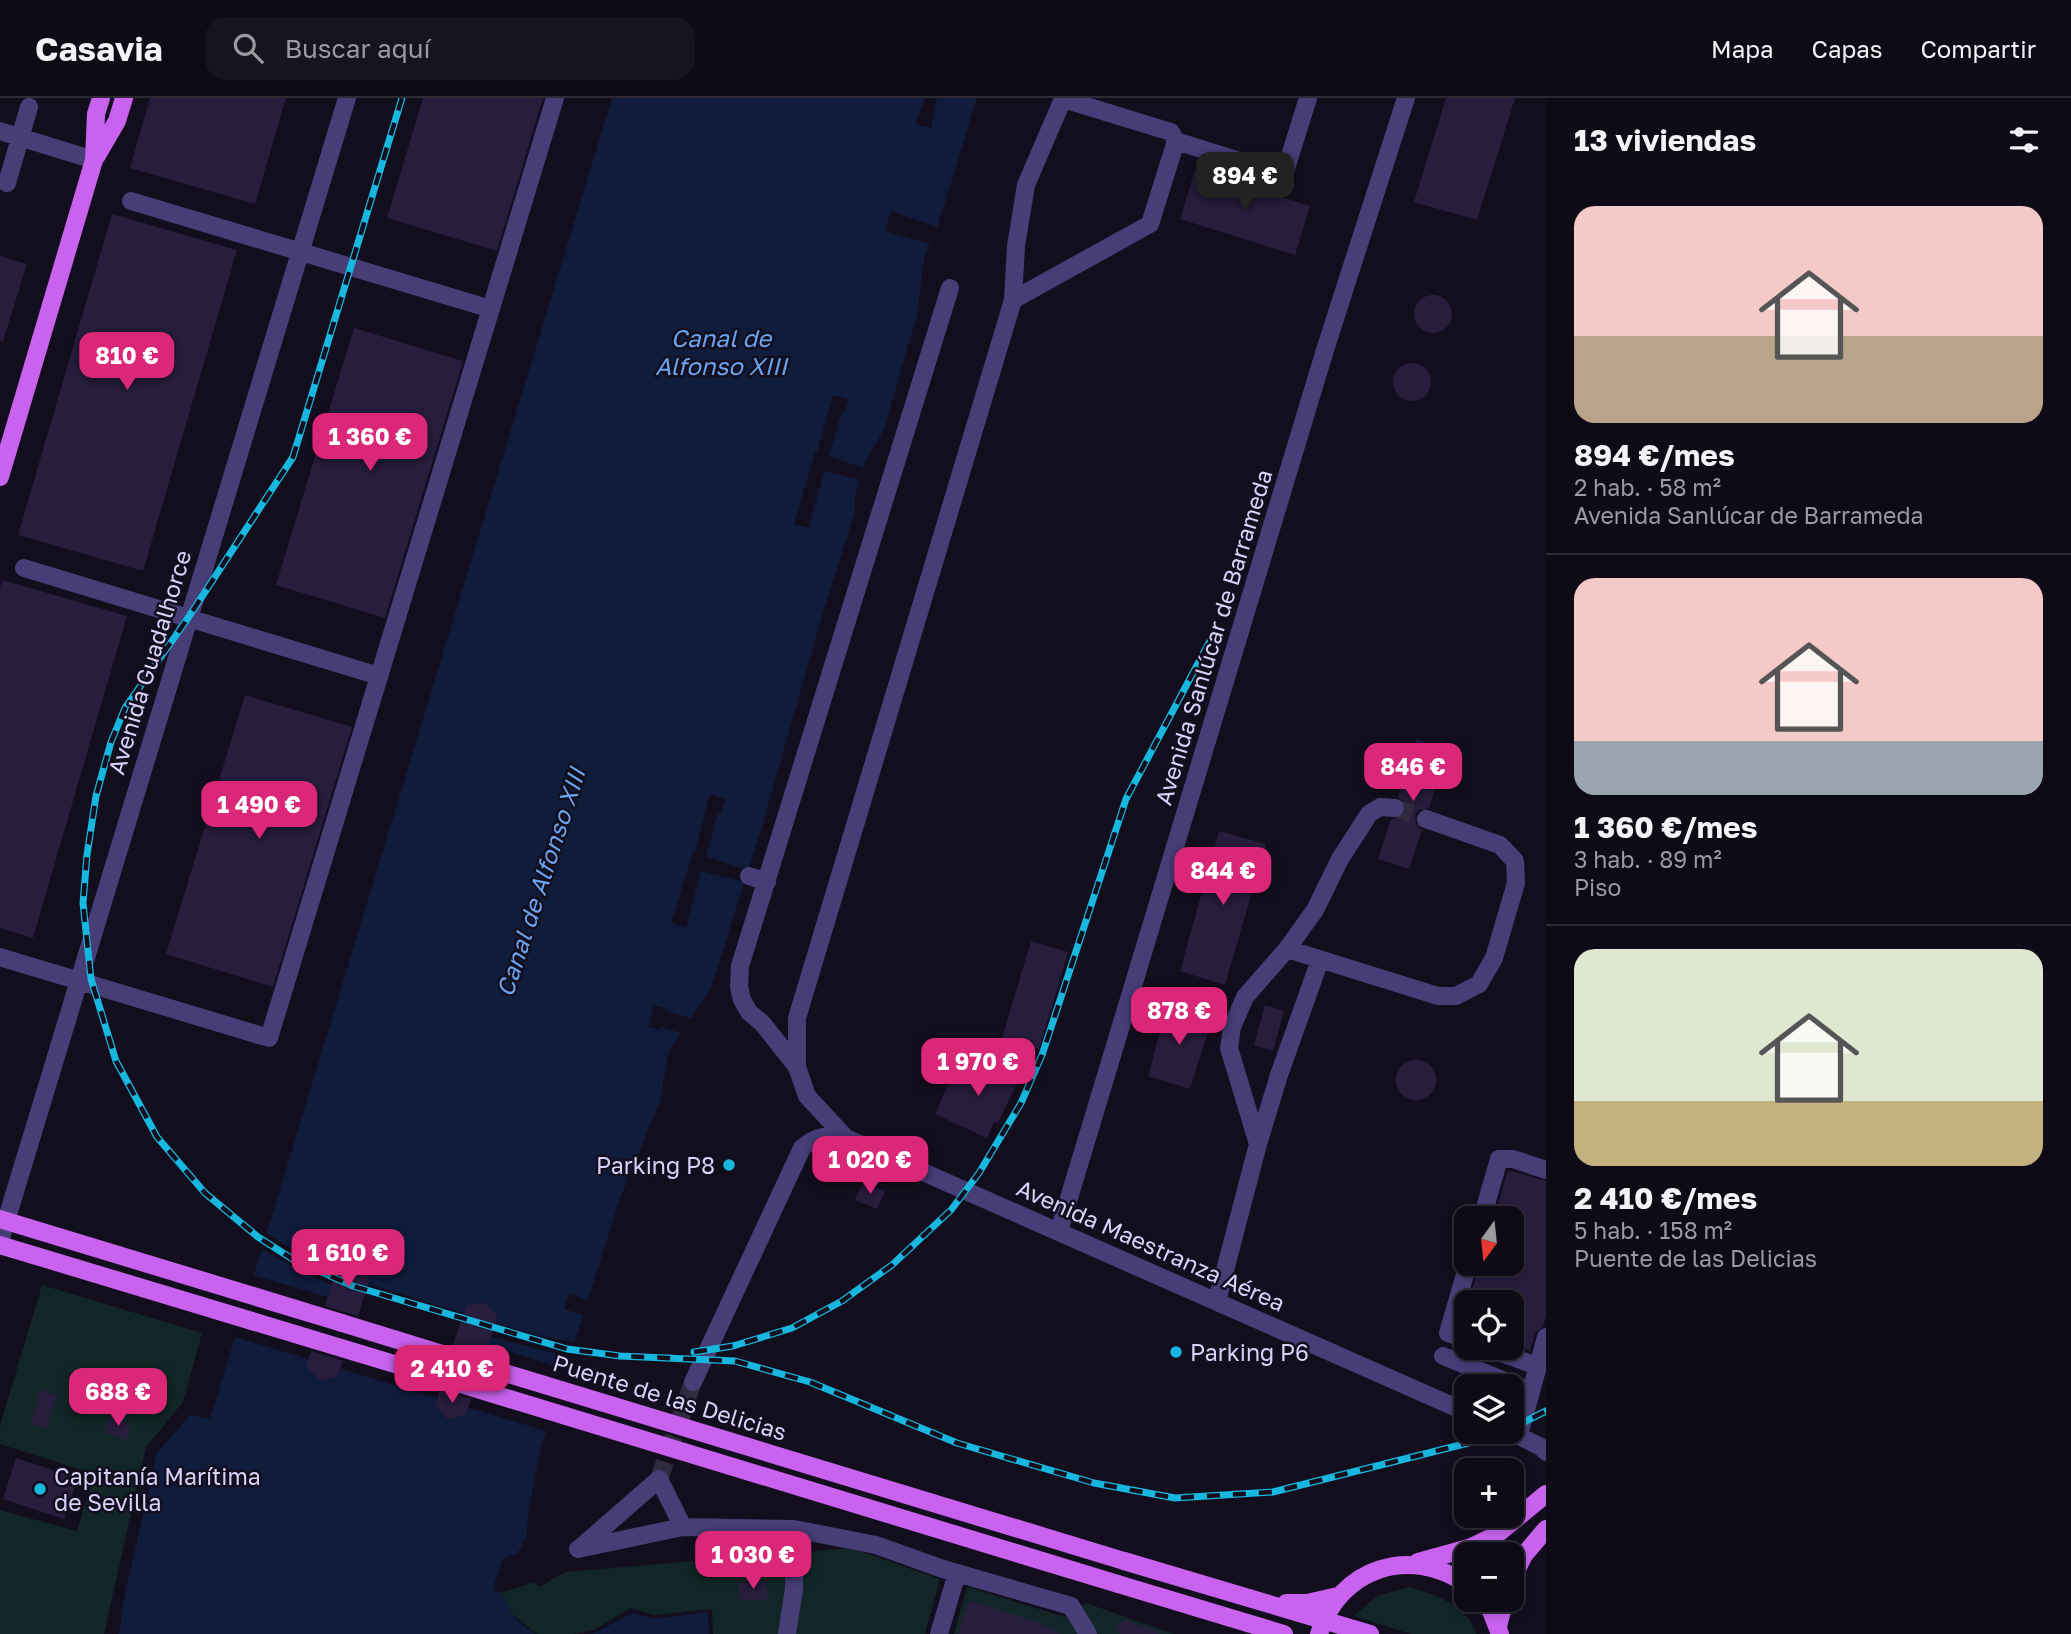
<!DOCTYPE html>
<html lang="es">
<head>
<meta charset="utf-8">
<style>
  body { margin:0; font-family:"Golos Text",sans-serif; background:#17131f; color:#f1f3f6; height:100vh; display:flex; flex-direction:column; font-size:26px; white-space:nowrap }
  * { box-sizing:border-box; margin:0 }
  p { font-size:23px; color:#9b9aa1 }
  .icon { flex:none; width:38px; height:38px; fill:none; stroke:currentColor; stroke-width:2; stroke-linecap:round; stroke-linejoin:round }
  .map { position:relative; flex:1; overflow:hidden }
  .details { display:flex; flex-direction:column; background:#0e0a16; width:525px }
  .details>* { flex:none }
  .needle { width:46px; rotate:195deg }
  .controls { position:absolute; left:1454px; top:1108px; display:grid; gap:14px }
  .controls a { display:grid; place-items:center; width:70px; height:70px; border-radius:14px; background:#0e0a16; box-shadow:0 4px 10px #0003,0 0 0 2px #2e2b35; font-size:35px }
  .price { position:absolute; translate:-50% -60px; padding:0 16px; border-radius:14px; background:#db2777; color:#fff; font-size:23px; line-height:46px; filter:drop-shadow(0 2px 4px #0008) }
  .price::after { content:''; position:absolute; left:50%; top:42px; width:21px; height:16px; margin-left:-10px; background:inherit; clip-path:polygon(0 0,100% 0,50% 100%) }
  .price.current { background:#222; color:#fff }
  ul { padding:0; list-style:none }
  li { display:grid; align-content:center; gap:14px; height:371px; padding:0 28px }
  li+li { border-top:2px solid #2e2b35 }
  li span { display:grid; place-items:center; height:217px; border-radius:21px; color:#555 }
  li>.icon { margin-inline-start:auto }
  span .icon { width:126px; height:126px; fill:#fffc; stroke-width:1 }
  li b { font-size:30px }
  h2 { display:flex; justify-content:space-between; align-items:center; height:84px; padding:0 28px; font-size:30px }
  header { display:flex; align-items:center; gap:42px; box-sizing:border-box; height:98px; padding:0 35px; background:#0e0a16; border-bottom:2px solid #2e2b35 }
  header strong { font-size:33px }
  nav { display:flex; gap:38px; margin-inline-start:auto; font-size:24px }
  .search { width:490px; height:63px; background:#17131f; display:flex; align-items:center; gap:18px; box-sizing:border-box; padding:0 24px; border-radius:21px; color:#9b9aa1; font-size:26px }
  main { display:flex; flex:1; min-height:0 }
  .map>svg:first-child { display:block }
  .green { fill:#122627 }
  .water { fill:#101c3c }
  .pier { fill:#130e1e }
  .building { fill:#271d3d }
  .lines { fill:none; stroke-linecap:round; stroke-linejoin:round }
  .minor-tunnel { stroke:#312b3f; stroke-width:18; stroke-dasharray:18 9; stroke-linecap:butt }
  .minor { stroke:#473e78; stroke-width:18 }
  .major { stroke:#c963ef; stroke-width:18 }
  .rail-casing { stroke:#17b7df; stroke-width:7 }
  .rail { stroke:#130e1e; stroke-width:4.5; stroke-dasharray:13; stroke-linecap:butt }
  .major-bridge { stroke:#c963ef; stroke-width:18 }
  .poi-dot { fill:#17b7df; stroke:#130e1e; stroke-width:2.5 }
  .labels { text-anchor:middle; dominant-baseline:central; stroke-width:5; stroke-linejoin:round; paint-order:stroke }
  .street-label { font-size:23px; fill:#dad1fa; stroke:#130e1e }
  .poi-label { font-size:23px; fill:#dad1fa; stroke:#130e1e; text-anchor:start }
  .water-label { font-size:24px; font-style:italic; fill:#69a3ef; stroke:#130e1e }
</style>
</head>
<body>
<header>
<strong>Casavia</strong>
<div class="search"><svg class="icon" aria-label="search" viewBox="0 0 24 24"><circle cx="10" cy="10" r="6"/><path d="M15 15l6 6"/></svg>Buscar aquí</div>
<nav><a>Mapa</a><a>Capas</a><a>Compartir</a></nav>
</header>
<main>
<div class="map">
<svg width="1546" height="1536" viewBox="0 0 1546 1536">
  <rect width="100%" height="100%" fill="#130e1e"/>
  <path class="green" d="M 42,1187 L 202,1235 L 183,1304 L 146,1349 L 104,1536 L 0,1536 L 0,1412 L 77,1433 L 94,1376 L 0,1346 L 0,1328 Z
    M 851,1450 L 940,1481 L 925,1536 L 713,1536 L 712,1511 L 655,1517 L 631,1510 L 594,1532 L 574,1536 L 537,1536 L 514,1518 L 501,1495 L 534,1484 L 539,1489 L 552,1482 L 548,1480 L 553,1481 L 565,1474 Z
    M 967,1489 L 1065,1519 L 1086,1505 L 1174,1536 L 954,1536 Z
    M 1410,1489 C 1436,1498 1468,1506 1476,1536 L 1411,1536 L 1354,1518 L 1377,1498 Z"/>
  <path class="water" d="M 612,0 L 977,0 L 938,127 L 924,159 L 917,217 L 884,331 L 866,363 L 855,398 L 855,414 L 821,521 L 761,732 L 711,890 L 669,953 L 660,1003 L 620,1100 L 588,1202 L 569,1196 L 564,1211 L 583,1217 L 540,1352 L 528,1415 L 527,1438 L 517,1456 L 503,1460 L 493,1490 L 496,1494 L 500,1493 L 516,1522 L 536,1536 L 119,1536 L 123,1505 L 157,1355 L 190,1317 L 210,1321 Z
    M 708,1514 L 709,1536 L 592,1536 L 633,1515 L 654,1521 Z"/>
  <path class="pier" d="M 925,0 L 937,0 L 931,30 L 915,26 Z
    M 891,113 L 941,130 L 934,147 L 885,133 Z
    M 833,297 L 848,301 L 844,316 L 841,316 L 829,358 L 867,371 L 863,383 L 824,373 L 809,430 L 794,426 L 815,354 L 817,354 Z
    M 710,696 L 726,701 L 721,716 L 718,716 L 706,758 L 744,771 L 740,783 L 701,773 L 686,830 L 671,825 L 693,754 L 695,754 Z
    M 654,907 L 665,910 L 665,913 L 694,921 L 684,936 L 661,929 L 659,932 L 648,929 Z
    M 264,1133 L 293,1152 L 335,1173 L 337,1169 L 356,1165 L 370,1180 L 368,1186 L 463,1215 L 466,1208 L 484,1204 L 498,1218 L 496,1225 L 537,1237 L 578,1245 L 573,1260 L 492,1239 L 488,1247 L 569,1272 L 550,1334 L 469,1310 L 466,1317 L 447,1321 L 435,1308 L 437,1300 L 341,1271 L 338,1278 L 320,1283 L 308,1261 L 232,1238 L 250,1176 L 328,1199 L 331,1187 L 290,1167 L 259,1149 Z"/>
  <path class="building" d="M 150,0 L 286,0 L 255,106 L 130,70 Z
    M 423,0 L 543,0 L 497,153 L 387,120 Z
    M 1446,0 L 1515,0 L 1477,122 L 1414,104 Z
    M 1195,72 L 1310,108 L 1295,157 L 1180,121 Z
    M 112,116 L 237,152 L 143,473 L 18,437 Z
    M 0,158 L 27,166 L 3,243 L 0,243 Z
    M1414 216a19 19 0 1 1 38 0a19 19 0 1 1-38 0Z
    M 354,230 L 463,263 L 385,520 L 276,487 Z
    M1393 284a19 19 0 1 1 38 0a19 19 0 1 1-38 0Z
    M 2,482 L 127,518 L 33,840 L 0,830 L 0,490 Z
    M 245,597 L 352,629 L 273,889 L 166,856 Z
    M 1416,641 L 1448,652 L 1429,710 L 1419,712 L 1415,718 L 1417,728 L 1422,732 L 1409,771 L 1378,761 L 1391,721 L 1401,720 L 1406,711 L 1405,704 L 1398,699 Z
    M 1219,733 L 1266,746 L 1225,887 L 1180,873 Z
    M 1031,843 L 1068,854 L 1039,951 L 1002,940 Z
    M 1265,907 L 1284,913 L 1273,953 L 1254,947 Z
    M 1167,908 L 1212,922 L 1190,991 L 1148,978 Z
    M1396 982a20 20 0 1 1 40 0a20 20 0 1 1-40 0Z
    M 976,963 L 1021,976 L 998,1025 L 994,1024 L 987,1040 L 935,1016 L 952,978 L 966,985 Z
    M 1508,1072 L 1546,1083 L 1546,1218 L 1543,1228 L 1535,1235 L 1530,1253 L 1512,1247 L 1512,1204 L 1469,1204 L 1479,1166 L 1512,1166 L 1512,1120 L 1494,1120 Z
    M 863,1084 L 885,1093 L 877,1111 L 855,1102 Z
    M 356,1165 L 370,1180 L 358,1218 L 325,1208 L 337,1169 Z
    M 484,1204 L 498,1218 L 485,1257 L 453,1247 L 466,1208 Z
    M 311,1253 L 343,1263 L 338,1278 L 320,1283 L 306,1268 Z
    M 40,1292 L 57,1297 L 47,1330 L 31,1326 Z
    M 440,1292 L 471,1301 L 466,1317 L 447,1321 L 435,1308 Z
    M 109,1319 L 131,1326 L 126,1342 L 105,1335 Z
    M 16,1360 L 78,1380 L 64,1421 L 3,1401 Z
    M 766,1483 L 768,1501 L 740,1503 L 738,1485 Z
    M 968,1502 L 1037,1524 L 1061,1536 L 958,1536 Z
    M 1125,1522 L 1159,1534 L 1159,1536 L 1120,1536 L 1115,1528 Z"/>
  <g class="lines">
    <path class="minor-tunnel" d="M 1395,710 L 1426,721
      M 659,1381 L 693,1284"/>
    <path class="minor" d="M 0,33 L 94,62
      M 7,85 L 29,9
      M 131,103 L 491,211
      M 1013,202 L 1016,148 L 1026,87 L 1063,1 L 1171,34 L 1176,43
      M 24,470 L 379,578
      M 1395,710 L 1380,709 L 1369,716 L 1340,761 L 1315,812 L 1287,851 L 1438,898 L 1456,898 L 1479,886 L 1494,860 L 1516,785 L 1515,763 L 1500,747 L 1426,721
      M 749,778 L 767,784
      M 0,859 L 269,940 L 555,0
      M 797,969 L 763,926 L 749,914 L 742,902 L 739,889 L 740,868 L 950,190
      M 846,1040 L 807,998 L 797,969 L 797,920 L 1013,202 L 1150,126 L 1176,43 L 1284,77 L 1308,0
      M 1258,1046 L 1229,950 L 1232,929 L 1245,899 L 1287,851
      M 1482,1120 L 1499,1061 L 1513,1061 L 1546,1072
      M 1059,1133 L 1325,252 L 1406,0
      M 0,1143 L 347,0
      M 1217,1203 L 1258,1046 L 1279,977 L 1320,862
      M 1466,1241 L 1448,1235 L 1468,1166
      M 1488,1250 L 1537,1268
      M 1443,1258 L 1530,1293
      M 693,1284 L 802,1050 C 817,1037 827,1037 846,1040 L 1466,1314
      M 1511,1334 L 1541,1349 L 1546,1354
      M 1519,1337 L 1546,1239
      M 580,1450 L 659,1381 L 683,1429
      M 578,1451 L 683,1429 L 794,1431 L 876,1447 L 943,1471 L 1071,1508 L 1088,1536
      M 787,1536 L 794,1491 L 794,1431
      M 939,1536 L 957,1475"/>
    <path class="major" d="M 96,59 L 117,23 L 124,0
      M 0,379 L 94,62 L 96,16 L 101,0
      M 0,1147 L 454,1284
      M 342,1225 L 462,1262
      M 1124,1463 L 1370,1536
      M 1418,1464 L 1469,1450 L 1496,1437 L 1546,1396
      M 1512,1481 L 1524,1457 L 1546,1431
      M 1118,1486 L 1284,1536
      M 1483,1502 L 1491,1513 L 1500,1536
      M 1286,1505 L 1307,1505 L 1338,1498
      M 1498,1528 L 1505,1502
      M 1319,1536 C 1339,1470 1410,1447 1466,1486"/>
    <defs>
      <path id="rail" d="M 402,0 L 293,359 L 188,520 L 125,610 L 111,644 L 96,698 L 87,757 L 83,805 L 91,881 L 116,963 L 157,1039 L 205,1095 L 258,1139 L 294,1162 L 353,1188 L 567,1251 L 620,1258 L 735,1263 L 810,1284 L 957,1345 L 1094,1385 L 1175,1400 L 1273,1394 L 1512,1334 L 1522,1325 L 1546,1313
        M 694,1254 L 733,1248 L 792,1230 L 842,1203 L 892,1167 L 951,1112 L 979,1075 L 1021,1005 L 1042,957 L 1126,701 L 1211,541"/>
    </defs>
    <use href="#rail" class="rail-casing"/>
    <use href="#rail" class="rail"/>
    <path class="major-bridge" d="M 0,1121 L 342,1225
      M 462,1262 L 1124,1463
      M 454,1284 L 1118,1486"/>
  </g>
  <g class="poi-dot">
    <circle cx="729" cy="1067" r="7"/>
    <circle cx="1176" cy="1254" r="7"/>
    <circle cx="40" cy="1391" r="7"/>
  </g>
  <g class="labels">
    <g class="street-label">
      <text transform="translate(1213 539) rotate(-73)">Avenida Sanlúcar de Barrameda</text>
      <text transform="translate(149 564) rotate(-73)">Avenida Guadalhorce</text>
      <text transform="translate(1151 1147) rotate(24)">Avenida Maestranza Aérea</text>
      <text transform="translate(670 1299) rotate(17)">Puente de las Delicias</text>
    </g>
    <g class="poi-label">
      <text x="715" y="1067" text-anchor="end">Parking P8</text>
      <text x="1190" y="1254">Parking P6</text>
      <text x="54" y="1378">Capitanía Marítima<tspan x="54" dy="26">de Sevilla</tspan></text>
    </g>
    <g class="water-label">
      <text x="721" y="239">Canal de<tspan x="721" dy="28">Alfonso XIII</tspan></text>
      <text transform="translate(540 784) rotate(-72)">Canal de Alfonso XIII</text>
    </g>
  </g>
</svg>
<div class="controls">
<a><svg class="needle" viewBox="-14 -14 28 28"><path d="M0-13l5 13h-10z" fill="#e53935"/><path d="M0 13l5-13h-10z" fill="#9b9aa1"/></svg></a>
<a><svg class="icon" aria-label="locate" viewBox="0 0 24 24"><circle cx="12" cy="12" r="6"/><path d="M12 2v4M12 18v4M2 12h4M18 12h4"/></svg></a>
<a><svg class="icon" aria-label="layers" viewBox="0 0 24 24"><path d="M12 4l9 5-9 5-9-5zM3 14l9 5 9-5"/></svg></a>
<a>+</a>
<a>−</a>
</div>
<b class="price current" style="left:1245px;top:114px">894 €</b>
<b class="price" style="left:127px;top:294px">810 €</b>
<b class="price" style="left:370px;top:375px">1 360 €</b>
<b class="price" style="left:1413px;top:705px">846 €</b>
<b class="price" style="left:259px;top:743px">1 490 €</b>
<b class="price" style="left:1223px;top:809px">844 €</b>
<b class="price" style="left:1179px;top:949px">878 €</b>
<b class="price" style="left:978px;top:1000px">1 970 €</b>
<b class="price" style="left:870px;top:1098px">1 020 €</b>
<b class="price" style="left:348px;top:1191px">1 610 €</b>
<b class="price" style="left:452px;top:1307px">2 410 €</b>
<b class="price" style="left:118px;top:1330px">688 €</b>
<b class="price" style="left:753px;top:1493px">1 030 €</b>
</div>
<section class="details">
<h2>13 viviendas<svg class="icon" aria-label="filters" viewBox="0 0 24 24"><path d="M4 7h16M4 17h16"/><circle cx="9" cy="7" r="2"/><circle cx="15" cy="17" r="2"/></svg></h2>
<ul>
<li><span style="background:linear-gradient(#f6c9c9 60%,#b9a48a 0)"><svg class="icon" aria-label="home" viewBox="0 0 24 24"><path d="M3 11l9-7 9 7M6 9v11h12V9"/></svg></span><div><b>894 €/mes</b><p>2 hab. · 58 m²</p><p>Avenida Sanlúcar de Barrameda</p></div></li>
<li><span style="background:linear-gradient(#f6c9c9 75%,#9aa5b1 0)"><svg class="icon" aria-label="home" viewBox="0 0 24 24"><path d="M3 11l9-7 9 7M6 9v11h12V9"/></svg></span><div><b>1 360 €/mes</b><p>3 hab. · 89 m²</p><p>Piso</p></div></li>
<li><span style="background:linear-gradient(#dfe7d0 70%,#c2b280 0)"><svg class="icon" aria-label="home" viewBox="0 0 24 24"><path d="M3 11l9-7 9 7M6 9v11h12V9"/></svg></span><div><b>2 410 €/mes</b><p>5 hab. · 158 m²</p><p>Puente de las Delicias</p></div></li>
</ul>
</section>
</main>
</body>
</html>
